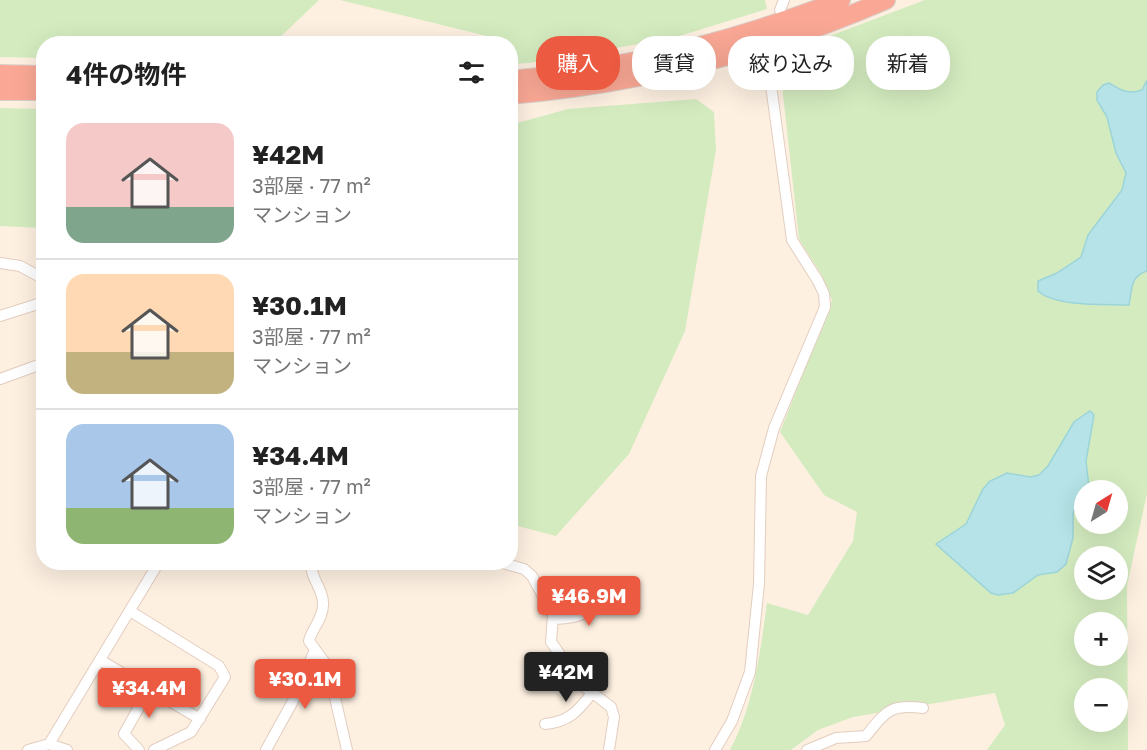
<!DOCTYPE html>
<html lang="ja">
<head>
<meta charset="utf-8">
<style>
  body { margin:0; font-family:"Golos Text","Noto Sans JP",sans-serif; background:#f6f6f6; color:#222; height:100vh; display:flex; flex-direction:column; font-size:22px; white-space:nowrap }
  * { box-sizing:border-box; margin:0 }
  p { font-size:20px; color:#767676 }
  .icon { flex:none; width:33px; height:33px; fill:none; stroke:currentColor; stroke-width:2; stroke-linecap:round; stroke-linejoin:round }
  .map { position:relative; flex:1; overflow:hidden }
  .details { position:absolute; left:36px; top:36px; width:482px; height:534px; display:flex; flex-direction:column; background:#fff; border-radius:24px; box-shadow:0 6px 24px #0002 }
  .details>* { flex:none }
  .top-card { position:absolute; left:536px; top:36px; width:520px; height:54px; display:flex; gap:12px }
  .needle { width:39px; rotate:37deg }
  .controls { position:absolute; left:1074px; top:480px; display:grid; gap:12px }
  .controls a { display:grid; place-items:center; width:54px; height:54px; border-radius:50%; background:#fff; box-shadow:0 6px 24px #0002; font-size:30px }
  .price { position:absolute; translate:-50% -51px; padding:0 14px; border-radius:6px; background:#ec5b41; color:#fff; font-size:20px; line-height:39px; filter:drop-shadow(0 2px 3px #0008) }
  .price::after { content:''; position:absolute; left:50%; top:36px; width:18px; height:14px; margin-left:-9px; background:inherit; clip-path:polygon(0 0,100% 0,50% 100%) }
  .price.active { background:#222; color:#fff }
  ul { padding:0; list-style:none }
  li { display:flex; align-items:center; gap:18px; height:150px; padding:0 30px }
  li+li { border-top:2px solid #e0e0e0 }
  li span { display:grid; place-items:center; flex:none; width:168px; height:120px; border-radius:18px; color:#555 }
  li>.icon { margin-inline-start:auto }
  span .icon { width:72px; height:72px; fill:#fffc; stroke-width:1 }
  li b { font-size:26px }
  h2 { display:flex; justify-content:space-between; align-items:center; height:72px; padding:0 30px; font-size:26px }
  .chip { padding:0 21px; border-radius:24px; background:#fff; box-shadow:0 6px 24px #0002; font-size:21px; line-height:54px }
  .chip.active { background:#ec5b41; color:#fff }
  .map>svg:first-child { display:block }
  .green { fill:#d4ebbf; fill-rule:evenodd }
  .water { fill:#b5e3e7; stroke:#9bd4d9; stroke-width:1.5 }
  .lines { fill:none; stroke-linecap:round; stroke-linejoin:round }
  .street-tunnel { stroke:#dbc9ba; stroke-width:10; stroke-dasharray:10 5; stroke-linecap:butt }
  .street-casing { stroke:#e3cdbf; stroke-width:12 }
  .highway-casing { stroke:#d8cfcb; stroke-width:20 }
  .street { stroke:#fff; stroke-width:10 }
  .highway { stroke:#faa895; stroke-width:18 }
</style>
</head>
<body>
<div class="map">
<svg width="1147" height="750" viewBox="0 0 1147 750">
  <rect width="100%" height="100%" fill="#fdf0e1"/>
  <path class="green" d="M 0,0 L 319,0 L 274,43 L 44,44 L 43,58 L 0,57 Z
    M 340,0 L 765,0 L 767,9 L 673,38 L 529,63 L 510,64 L 511,42 Z
    M 925,0 L 1147,0 L 1147,493 L 1127,586 L 1128,750 L 987,750 L 1005,725 L 995,693 L 853,717 L 818,730 L 791,750 L 730,750 C 754,705 760,653 767,603 L 808,615 L 853,541 L 857,512 L 824,495 L 780,432 L 832,300 L 821,274 L 799,239 L 781,76 L 782,54 ZM 1084,490 L 1118,490 L 1118,524 L 1084,524 ZM 1084,556 L 1118,556 L 1118,590 L 1084,590 ZM 1084,622 L 1118,622 L 1118,656 L 1084,656 ZM 1084,688 L 1118,688 L 1118,722 L 1084,722 Z
    M 696,99 L 714,112 L 716,150 L 685,331 L 629,454 L 556,536 L 510,524 L 510,125 L 568,109 Z
    M 0,108 L 43,109 L 43,228 L 0,226 Z"/>
  <path class="water" d="M 1147,80 L 1147,271 C 1130,276 1132,290 1129,305 C 1106,304 1055,307 1038,291 L 1038,281 L 1057,273 L 1081,257 L 1088,235 L 1122,190 L 1126,173 L 1116,153 L 1107,117 L 1097,100 L 1097,92 L 1103,85 L 1109,83 C 1121,90 1128,95 1142,90 Z
    M 1090,411 L 1094,415 L 1086,461 L 1089,487 L 1073,513 L 1073,538 L 1066,564 L 1057,572 L 1038,575 L 1013,593 L 998,595 L 991,593 L 936,544 L 966,524 L 983,489 L 990,481 L 1007,473 L 1030,477 L 1039,475 L 1048,466 L 1074,422 Z"/>
  <g class="lines">
    <path class="street-tunnel" d="M 770,78 L 776,39"/>
    <defs>
      <path id="street" d="M 780,10 L 784,0
        M 0,263 L 20,266 L 44,279
        M 0,316 L 44,302
        M 0,379 L 44,363
        M 311,562 C 310,579 324,589 323,605 C 323,619 312,628 309,641 L 328,667 L 347,750
        M 499,562 L 524,569 L 532,576 L 553,615 L 551,642 L 581,684 L 611,707 L 614,717 L 609,750
        M 130,611 L 219,666 L 225,677 L 191,732 L 154,750
        M 553,619 C 580,619 589,613 608,594
        M 100,660 L 200,719
        M 545,724 C 569,722 578,711 592,693
        M 49,744 L 159,562
        M 28,750 L 49,744 L 67,750
        M 139,750 L 124,734 L 149,689
        M 266,750 L 293,701 L 314,652
        M 715,750 L 732,721 L 750,672 L 759,584 L 761,476 L 774,428 L 825,307 L 824,294 L 818,281 L 792,240 L 770,78
        M 807,750 L 836,738 L 866,736 C 886,711 890,704 923,708"/>
      <path id="highway" d="M 0,74 L 44,75
        M 510,80 C 623,69 735,41 841,0
        M 0,91 L 44,91
        M 510,95 C 640,84 766,52 886,0"/>
    </defs>
    <use href="#street" class="street-casing"/>
    <use href="#highway" class="highway-casing"/>
    <use href="#street" class="street"/>
    <use href="#highway" class="highway"/>
  </g>
</svg>
<div class="controls">
<a><svg class="needle" viewBox="-14 -14 28 28"><path d="M0-13l5 13h-10z" fill="#e53935"/><path d="M0 13l5-13h-10z" fill="#767676"/></svg></a>
<a><svg class="icon" aria-label="layers" viewBox="0 0 24 24"><path d="M12 4l9 5-9 5-9-5zM3 14l9 5 9-5"/></svg></a>
<a>+</a>
<a>−</a>
</div>
<b class="price" style="left:589px;top:627px">¥46.9M</b>
<b class="price active" style="left:566px;top:703px">¥42M</b>
<b class="price" style="left:305px;top:710px">¥30.1M</b>
<b class="price" style="left:149px;top:719px">¥34.4M</b>
<div class="top-card">
<a class="chip active">購入</a>
<a class="chip">賃貸</a>
<a class="chip">絞り込み</a>
<a class="chip">新着</a>
</div>
<section class="details">
<h2>4件の物件<svg class="icon" aria-label="filters" viewBox="0 0 24 24"><path d="M4 7h16M4 17h16"/><circle cx="9" cy="7" r="2"/><circle cx="15" cy="17" r="2"/></svg></h2>
<ul>
<li><span style="background:linear-gradient(#f6c9c9 70%,#7fa58c 0)"><svg class="icon" aria-label="home" viewBox="0 0 24 24"><path d="M3 11l9-7 9 7M6 9v11h12V9"/></svg></span><div><b>¥42M</b><p>3部屋 · 77 m²</p><p>マンション</p></div></li>
<li><span style="background:linear-gradient(#ffd9b3 65%,#c2b280 0)"><svg class="icon" aria-label="home" viewBox="0 0 24 24"><path d="M3 11l9-7 9 7M6 9v11h12V9"/></svg></span><div><b>¥30.1M</b><p>3部屋 · 77 m²</p><p>マンション</p></div></li>
<li><span style="background:linear-gradient(#a9c7e8 70%,#8fb573 0)"><svg class="icon" aria-label="home" viewBox="0 0 24 24"><path d="M3 11l9-7 9 7M6 9v11h12V9"/></svg></span><div><b>¥34.4M</b><p>3部屋 · 77 m²</p><p>マンション</p></div></li>
</ul>
</section>
</div>
</body>
</html>
